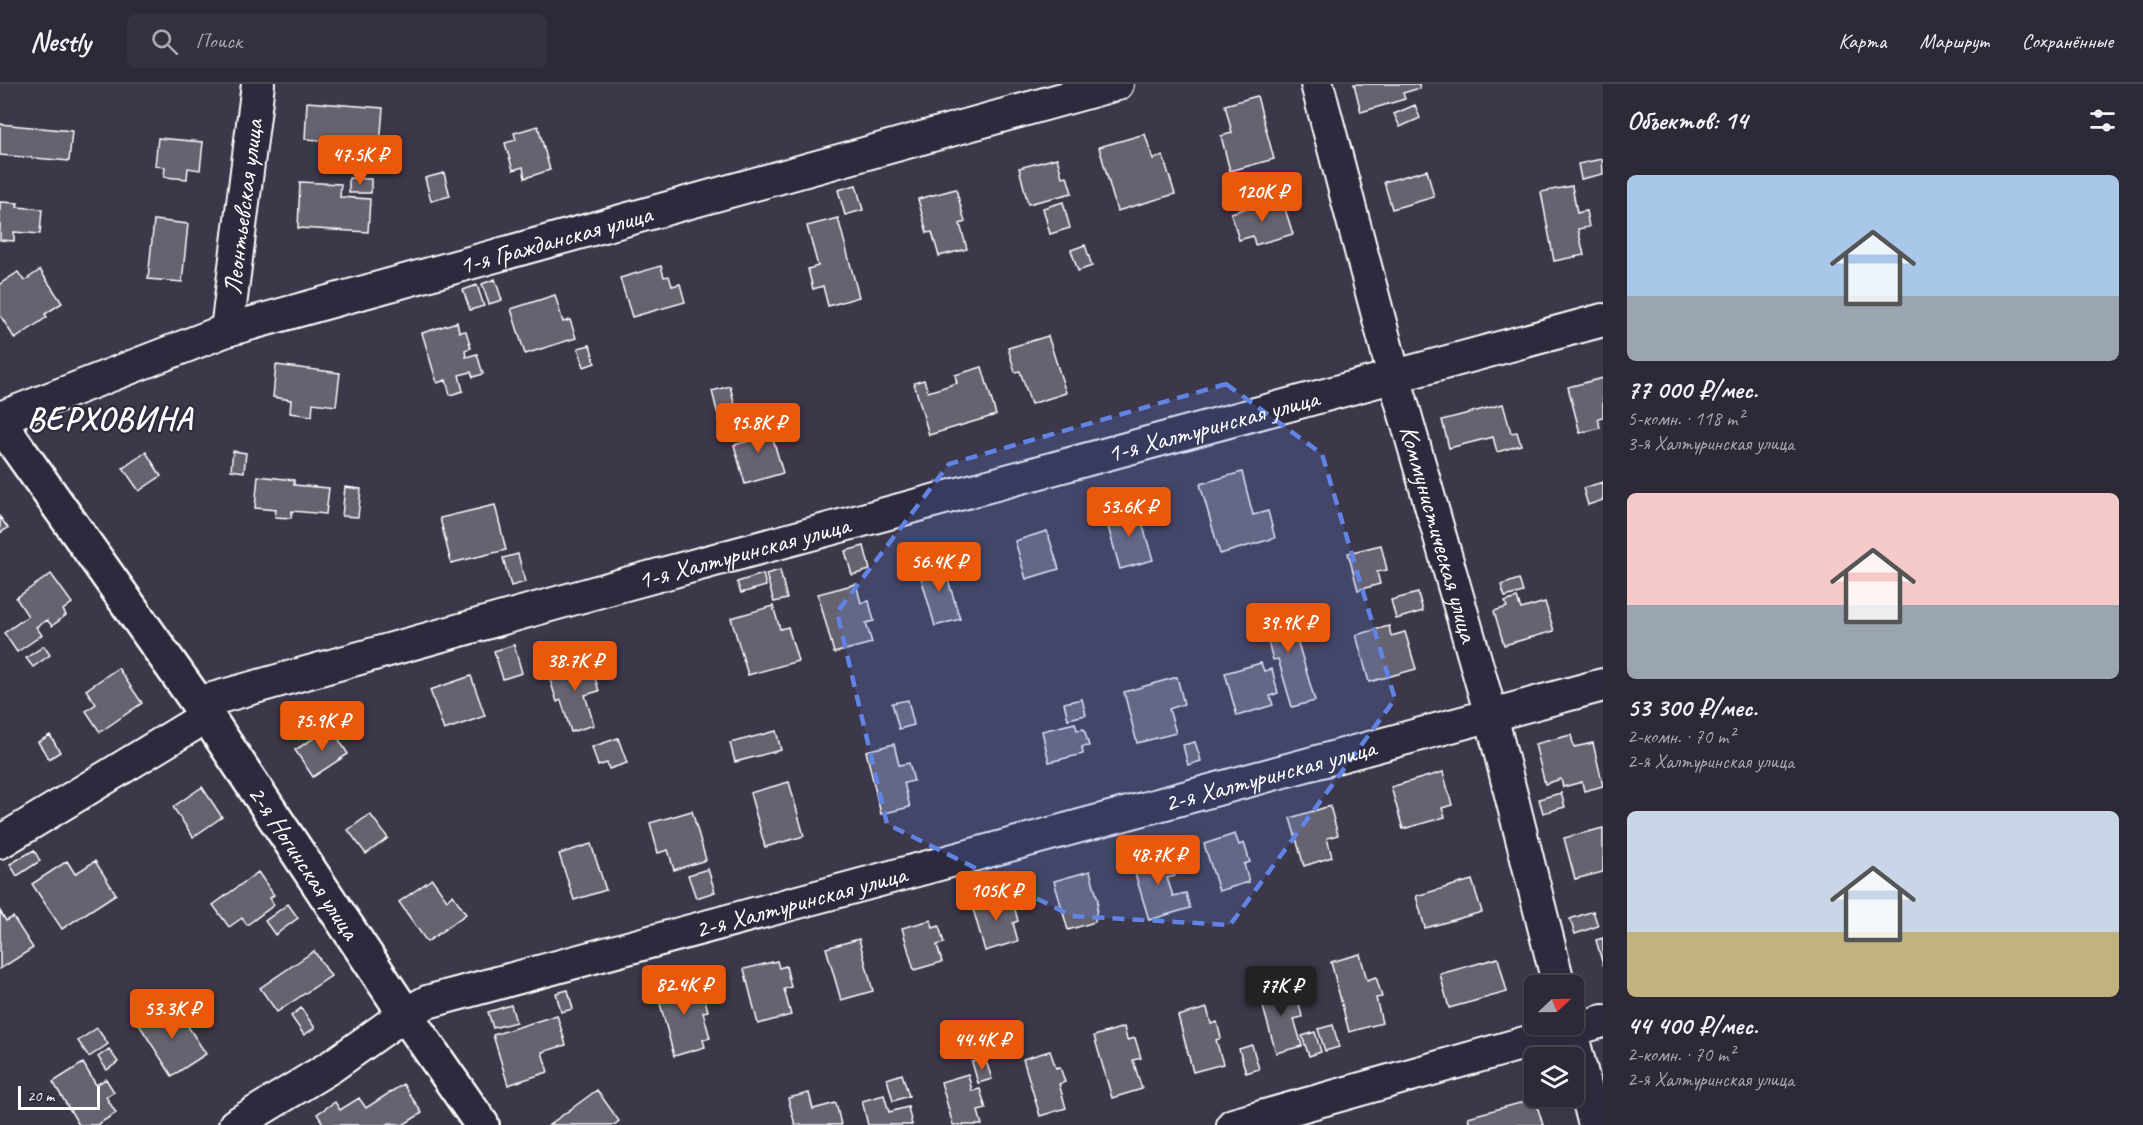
<!DOCTYPE html>
<html lang="ru">
<head>
<meta charset="utf-8">
<style>
  body { margin:0; font-family:Caveat,sans-serif; background:#35313f; color:#f1f3f6; height:100vh; display:flex; flex-direction:column; font-size:22px; white-space:nowrap }
  * { box-sizing:border-box; margin:0 }
  p { font-size:20px; color:#a7a6ad }
  .icon { flex:none; width:33px; height:33px; fill:none; stroke:currentColor; stroke-width:2; stroke-linecap:round; stroke-linejoin:round }
  .map { position:relative; flex:1; overflow:hidden }
  .side { display:flex; flex-direction:column; background:#2d2937; width:540px }
  .side>* { flex:none }
  .needle { width:39px; rotate:68deg }
  .tools { position:absolute; left:1524px; top:891px; display:grid; gap:12px }
  .tools a { display:grid; place-items:center; width:60px; height:60px; border-radius:9px; background:#2d2937; box-shadow:0 2px 4px #0004,0 0 0 2px #484552; font-size:30px }
  .scale { position:absolute; left:18px; bottom:15px; width:82px; box-sizing:border-box; padding-left:6px; border:3px solid #fff; border-top:0; font-size:16px; line-height:21px; white-space:nowrap; color:#fff; -webkit-text-stroke:4px #2f2a3d; paint-order:stroke }
  .price { position:absolute; translate:-50% -51px; padding:0 14px; border-radius:6px; background:#ea580c; color:#fff; font-size:20px; line-height:39px; filter:drop-shadow(0 2px 3px #0008) }
  .price::after { content:''; position:absolute; left:50%; top:36px; width:18px; height:14px; margin-left:-9px; background:inherit; clip-path:polygon(0 0,100% 0,50% 100%) }
  .price.on { background:#222; color:#fff }
  ul { padding:0; list-style:none }
  li { display:grid; align-content:center; gap:12px; height:318px; padding:0 24px }
  li span { display:grid; place-items:center; height:186px; border-radius:9px; color:#555 }
  li>.icon { margin-inline-start:auto }
  span .icon { width:108px; height:108px; fill:#fffc; stroke-width:1 }
  li b { font-size:26px }
  h2 { display:flex; justify-content:space-between; align-items:center; height:72px; padding:0 24px; font-size:26px }
  header { display:flex; align-items:center; gap:36px; box-sizing:border-box; height:84px; padding:0 30px; background:#2d2937; border-bottom:2px solid #484552 }
  header strong { font-size:28px }
  nav { display:flex; gap:33px; margin-inline-start:auto; font-size:21px }
  .search { width:420px; height:54px; background:#35313f; display:flex; align-items:center; gap:15px; box-sizing:border-box; padding:0 21px; border-radius:9px; color:#a7a6ad; font-size:22px }
  main { display:flex; flex:1; min-height:0 }
  .map>svg:first-child { display:block }
  .building { fill:#666270; stroke:#fff; stroke-width:1.5 }
  .lines { fill:none; stroke-linecap:round; stroke-linejoin:round }
  .minor-casing { stroke:#fff; stroke-width:36 }
  .tertiary-casing { stroke:#fff; stroke-width:38 }
  .minor { stroke:#2f2a3d; stroke-width:32 }
  .tertiary { stroke:#2f2a3d; stroke-width:33 }
  .marked { fill:#6183e4; fill-opacity:0.2; stroke:#6183e4; stroke-width:4.5; stroke-dasharray:12 8; stroke-linejoin:round }
  .labels { text-anchor:middle; dominant-baseline:central; stroke-width:4.5; stroke-linejoin:round; paint-order:stroke }
  .street-label { font-size:26px; fill:#fff; stroke:#2f2a3d }
  .district-label { font-size:32px; font-weight:bold; letter-spacing:1.5px; fill:#fff; stroke:#2f2a3d }
</style>
</head>
<body>
<header>
<strong>Nestly</strong>
<div class="search"><svg class="icon" aria-label="search" viewBox="0 0 24 24"><circle cx="10" cy="10" r="6"/><path d="M15 15l6 6"/></svg>Поиск</div>
<nav><a>Карта</a><a>Маршрут</a><a>Сохранённые</a></nav>
</header>
<main>
<div class="map">
<svg width="1603" height="1041" viewBox="0 0 1603 1041">
  <rect width="100%" height="100%" fill="#3c3749"/>
  <filter id="ink" filterUnits="userSpaceOnUse"><feTurbulence type="fractalNoise" baseFrequency=".0167" numOctaves="2"/><feDisplacementMap in="SourceGraphic" scale="12" xChannelSelector="R" yChannelSelector="G"/><feConvolveMatrix kernelMatrix="1 2 1 2 8 2 1 2 1" color-interpolation-filters="sRGB"/></filter>
  <g filter="url(#ink)">
    <path class="building" d="M 1354,0 L 1419,0 L 1420,4 L 1403,9 L 1405,15 L 1361,28 Z
      M 1257,12 L 1274,75 L 1230,87 L 1221,52 L 1232,49 L 1225,21 Z
      M 307,18 L 383,24 L 380,61 L 305,55 Z
      M 1415,21 L 1420,34 L 1400,43 L 1394,30 Z
      M 0,40 L 72,47 L 69,77 L 0,71 Z
      M 538,42 L 550,86 L 525,94 L 523,83 L 513,86 L 505,59 L 516,56 L 514,49 Z
      M 1145,50 L 1153,75 L 1163,72 L 1175,110 L 1117,127 L 1099,63 Z
      M 158,54 L 203,58 L 200,86 L 188,84 L 187,95 L 164,93 L 165,83 L 155,82 Z
      M 1057,74 L 1062,93 L 1067,92 L 1072,109 L 1028,120 L 1019,84 Z
      M 1602,75 L 1603,90 L 1581,95 L 1578,80 Z
      M 1427,86 L 1434,113 L 1392,125 L 1384,98 Z
      M 444,89 L 450,112 L 431,117 L 425,94 Z
      M 349,94 L 371,95 L 371,109 L 349,109 Z
      M 300,98 L 341,100 L 340,113 L 370,115 L 368,148 L 298,144 Z
      M 856,101 L 863,126 L 845,131 L 838,106 Z
      M 1572,102 L 1577,129 L 1586,127 L 1589,143 L 1578,145 L 1584,171 L 1554,177 L 1541,108 Z
      M 956,105 L 965,138 L 960,140 L 967,165 L 939,172 L 932,148 L 927,149 L 918,115 Z
      M 1274,116 L 1276,124 L 1284,122 L 1293,150 L 1255,161 L 1253,152 L 1239,156 L 1231,129 Z
      M 0,118 L 18,119 L 17,123 L 42,125 L 40,150 L 14,148 L 14,157 L 0,156 Z
      M 1063,118 L 1070,144 L 1050,150 L 1043,124 Z
      M 838,134 L 859,213 L 828,222 L 823,202 L 813,205 L 808,185 L 818,182 L 807,142 Z
      M 154,136 L 188,140 L 182,198 L 148,195 Z
      M 1085,161 L 1092,182 L 1078,187 L 1071,166 Z
      M 661,182 L 664,193 L 669,192 L 672,202 L 680,200 L 685,218 L 632,233 L 620,194 Z
      M 40,186 L 62,219 L 45,230 L 47,233 L 15,255 L 0,231 L 0,200 L 18,188 L 24,197 Z
      M 495,195 L 502,216 L 489,220 L 482,200 Z
      M 477,201 L 484,222 L 470,226 L 463,206 Z
      M 555,211 L 563,238 L 570,236 L 576,254 L 525,270 L 511,225 Z
      M 457,238 L 459,248 L 466,247 L 471,264 L 465,266 L 466,273 L 477,270 L 483,290 L 473,293 L 471,288 L 459,291 L 463,307 L 450,311 L 446,296 L 437,299 L 422,249 Z
      M 1048,252 L 1066,309 L 1031,320 L 1020,287 L 1015,288 L 1008,264 Z
      M 590,261 L 595,279 L 584,283 L 578,264 Z
      M 276,281 L 340,289 L 336,322 L 313,319 L 312,332 L 290,329 L 291,316 L 273,313 Z
      M 982,283 L 996,331 L 929,351 L 914,299 L 924,296 L 928,308 L 957,299 L 955,291 Z
      M 1603,294 L 1603,333 L 1598,334 L 1600,344 L 1580,349 L 1568,303 Z
      M 730,302 L 737,330 L 719,335 L 712,307 Z
      M 1503,320 L 1511,349 L 1517,348 L 1521,361 L 1497,368 L 1493,353 L 1449,364 L 1442,336 Z
      M 768,338 L 783,389 L 745,400 L 734,361 L 749,357 L 744,344 Z
      M 233,367 L 246,369 L 244,388 L 231,386 Z
      M 146,368 L 161,392 L 139,407 L 123,384 Z
      M 1242,388 L 1253,431 L 1268,427 L 1275,454 L 1220,470 L 1200,400 Z
      M 258,392 L 294,396 L 294,401 L 329,404 L 326,430 L 292,427 L 291,434 L 275,433 L 276,426 L 255,424 Z
      M 1603,398 L 1603,416 L 1588,421 L 1583,404 Z
      M 345,403 L 361,405 L 358,433 L 342,432 Z
      M 495,421 L 506,466 L 451,479 L 440,434 Z
      M 1137,422 L 1153,476 L 1120,485 L 1105,432 Z
      M 0,433 L 8,444 L 0,449 Z
      M 1047,447 L 1059,485 L 1026,495 L 1015,457 Z
      M 1381,461 L 1387,486 L 1377,488 L 1380,500 L 1358,506 L 1348,469 Z
      M 864,462 L 870,486 L 852,491 L 845,467 Z
      M 518,470 L 525,498 L 511,502 L 503,474 Z
      M 942,476 L 960,535 L 935,542 L 918,483 Z
      M 780,486 L 787,515 L 774,518 L 766,490 Z
      M 51,490 L 72,519 L 63,526 L 66,531 L 52,542 L 47,536 L 36,543 L 42,551 L 17,568 L 4,549 L 28,532 L 16,514 Z
      M 763,490 L 766,502 L 741,509 L 737,498 Z
      M 1519,495 L 1523,508 L 1505,513 L 1501,501 Z
      M 856,500 L 861,519 L 869,517 L 874,537 L 866,539 L 872,559 L 834,569 L 818,510 Z
      M 1418,509 L 1423,527 L 1396,535 L 1391,516 Z
      M 1517,514 L 1521,525 L 1545,518 L 1554,547 L 1504,561 L 1494,527 L 1507,523 L 1505,518 Z
      M 1287,521 L 1315,617 L 1292,623 L 1278,575 L 1273,576 L 1260,528 Z
      M 773,522 L 780,545 L 788,543 L 798,577 L 748,591 L 731,534 Z
      M 1389,542 L 1391,552 L 1405,548 L 1416,585 L 1369,598 L 1356,551 Z
      M 514,561 L 522,589 L 503,595 L 494,567 Z
      M 44,562 L 50,571 L 33,583 L 26,574 Z
      M 589,574 L 599,607 L 585,611 L 594,641 L 571,648 L 561,616 L 557,618 L 547,586 Z
      M 1261,579 L 1264,587 L 1272,585 L 1278,609 L 1270,612 L 1273,621 L 1237,632 L 1225,589 Z
      M 118,584 L 142,619 L 100,648 L 86,627 L 96,620 L 86,606 Z
      M 471,592 L 485,632 L 444,646 L 430,606 Z
      M 1177,593 L 1184,620 L 1169,625 L 1176,649 L 1137,659 L 1124,608 Z
      M 1082,615 L 1086,631 L 1068,635 L 1064,619 Z
      M 908,616 L 914,641 L 899,645 L 892,619 Z
      M 1075,639 L 1077,646 L 1084,645 L 1089,662 L 1082,663 L 1083,670 L 1049,678 L 1042,647 Z
      M 331,643 L 348,670 L 313,693 L 295,666 Z
      M 776,647 L 781,666 L 735,678 L 730,659 Z
      M 50,651 L 60,668 L 49,675 L 38,658 Z
      M 1571,651 L 1574,663 L 1593,659 L 1603,702 L 1584,707 L 1582,698 L 1563,703 L 1561,695 L 1545,700 L 1535,660 Z
      M 618,654 L 627,679 L 609,685 L 607,679 L 598,682 L 592,663 Z
      M 1195,658 L 1201,677 L 1188,681 L 1183,661 Z
      M 894,660 L 899,681 L 909,679 L 914,697 L 904,699 L 910,723 L 881,730 L 866,667 Z
      M 1443,688 L 1452,721 L 1442,724 L 1445,733 L 1403,745 L 1391,703 Z
      M 789,698 L 804,752 L 765,763 L 750,709 Z
      M 202,703 L 222,733 L 193,753 L 173,723 Z
      M 1561,709 L 1565,723 L 1543,729 L 1539,715 Z
      M 1330,722 L 1338,751 L 1327,754 L 1332,773 L 1304,782 L 1290,734 Z
      M 692,727 L 706,776 L 674,786 L 668,766 L 658,769 L 650,739 Z
      M 370,730 L 388,754 L 366,770 L 348,746 Z
      M 1603,744 L 1603,788 L 1575,795 L 1564,754 Z
      M 1235,750 L 1239,761 L 1244,759 L 1250,778 L 1244,780 L 1249,798 L 1219,807 L 1204,760 Z
      M 591,760 L 606,806 L 574,816 L 559,770 Z
      M 34,766 L 40,777 L 17,792 L 10,780 Z
      M 1160,768 L 1162,774 L 1169,772 L 1175,792 L 1167,794 L 1173,812 L 1186,809 L 1190,824 L 1149,836 L 1131,776 Z
      M 67,777 L 75,790 L 95,777 L 116,810 L 62,845 L 32,800 Z
      M 708,785 L 715,808 L 696,814 L 688,791 Z
      M 1090,787 L 1098,816 L 1095,838 L 1068,846 L 1054,797 Z
      M 258,788 L 274,811 L 270,814 L 274,821 L 247,841 L 242,834 L 229,843 L 213,821 Z
      M 432,795 L 447,816 L 453,811 L 466,830 L 427,858 L 399,818 Z
      M 1472,796 L 1482,828 L 1425,844 L 1416,812 Z
      M 1005,811 L 1007,820 L 1013,818 L 1018,837 L 1013,839 L 1018,857 L 985,867 L 972,821 Z
      M 288,820 L 298,834 L 275,851 L 265,837 Z
      M 0,827 L 6,837 L 13,833 L 33,864 L 0,885 Z
      M 1593,827 L 1598,842 L 1575,850 L 1570,835 Z
      M 931,836 L 933,844 L 939,842 L 944,859 L 937,861 L 942,878 L 914,886 L 902,844 Z
      M 1603,854 L 1603,881 L 1596,856 Z
      M 859,855 L 873,907 L 841,916 L 826,864 Z
      M 314,867 L 331,892 L 277,928 L 260,904 Z
      M 1360,870 L 1367,896 L 1376,893 L 1382,913 L 1376,914 L 1382,939 L 1349,948 L 1331,878 Z
      M 1498,874 L 1507,908 L 1449,924 L 1440,890 Z
      M 777,877 L 779,884 L 786,882 L 791,903 L 784,905 L 791,931 L 758,940 L 744,885 Z
      M 694,894 L 700,914 L 704,912 L 708,927 L 703,928 L 710,954 L 703,956 L 705,963 L 674,972 L 656,904 Z
      M 1284,898 L 1289,917 L 1298,915 L 1302,933 L 1294,935 L 1302,962 L 1276,969 L 1258,905 Z
      M 568,906 L 573,925 L 561,928 L 556,909 Z
      M 167,920 L 176,933 L 180,930 L 206,970 L 172,992 L 138,939 Z
      M 511,921 L 516,938 L 493,944 L 488,928 Z
      M 301,924 L 315,944 L 304,951 L 291,932 Z
      M 1207,924 L 1211,940 L 1217,938 L 1221,954 L 1216,956 L 1223,980 L 1193,988 L 1178,932 Z
      M 557,931 L 566,961 L 542,968 L 548,988 L 508,1001 L 493,951 Z
      M 1333,941 L 1339,963 L 1325,967 L 1318,945 Z
      M 1124,943 L 1127,956 L 1135,954 L 1141,974 L 1133,976 L 1142,1005 L 1112,1014 L 1094,952 Z
      M 97,944 L 108,960 L 89,973 L 78,957 Z
      M 1315,948 L 1321,968 L 1309,972 L 1302,952 Z
      M 1252,961 L 1259,985 L 1246,989 L 1239,965 Z
      M 109,965 L 118,978 L 107,986 L 98,973 Z
      M 1050,967 L 1056,984 L 1060,983 L 1065,998 L 1059,1000 L 1066,1024 L 1040,1032 L 1023,975 Z
      M 985,974 L 992,995 L 978,999 L 972,978 Z
      M 83,979 L 96,1001 L 106,995 L 114,1008 L 106,1013 L 116,1029 L 97,1041 L 79,1041 L 53,998 Z
      M 902,990 L 909,1012 L 893,1017 L 887,995 Z
      M 968,990 L 972,1007 L 980,1005 L 986,1025 L 978,1027 L 982,1041 L 953,1041 L 941,998 Z
      M 403,1000 L 422,1029 L 403,1041 L 390,1039 L 386,1041 L 324,1041 L 317,1030 L 335,1018 L 340,1026 L 359,1014 L 366,1024 Z
      M 597,1006 L 619,1037 L 614,1041 L 549,1041 Z
      M 809,1009 L 813,1025 L 836,1019 L 841,1041 L 795,1041 L 788,1014 Z
      M 884,1011 L 889,1028 L 908,1023 L 912,1041 L 868,1041 L 862,1017 Z
      M 1535,1015 L 1543,1041 L 1470,1041 L 1468,1033 Z"/>
    <g class="lines">
      <defs>
        <g id="minor">
          <path id="s1" d="M 1317,0 L 1394,292 L 1491,631 L 1559,902"/>
          <path id="s2" d="M 227,246 L 258,0"/>
          <path id="s3" d="M 0,334 L 227,246 L 1117,0"/>
          <path id="s4" d="M 198,619 L 622,501 L 1603,236"/>
          <path d="M 0,758 L 207,632"/>
          <path d="M 1569,940 L 1595,1041"/>
          <path id="s5" d="M 235,1041 L 332,982 L 405,930 L 427,918 L 1603,601"/>
          <path d="M 1233,1041 L 1603,937"/>
        </g>
        <g id="tertiary">
          <path id="s6" d="M 0,339 L 207,632 L 405,930 L 482,1041"/>
        </g>
      </defs>
      <use href="#minor" class="minor-casing"/>
      <use href="#tertiary" class="tertiary-casing"/>
      <use href="#minor" class="minor"/>
      <use href="#tertiary" class="tertiary"/>
    </g>
  </g>
  <path class="marked" d="M 1226,300 L 1322,370 L 1395,615 L 1230,841 L 1072,832 L 887,740 L 837,528 L 949,380 Z"/>
  <g class="labels">
    <g class="street-label">
      <text stroke="none"><textPath href="#s2" startOffset="124">Леонтьевская улица</textPath></text>
      <text stroke="none"><textPath href="#s3" startOffset="584">1-я Гражданская улица</textPath></text>
      <text stroke="none"><textPath href="#s4" startOffset="1052">1-я Халтуринская улица</textPath></text>
      <text stroke="none"><textPath href="#s1" startOffset="466">Коммунистическая улица</textPath></text>
      <text stroke="none"><textPath href="#s4" startOffset="566">1-я Халтуринская улица</textPath></text>
      <text stroke="none"><textPath href="#s5" startOffset="1101">2-я Халтуринская улица</textPath></text>
      <text stroke="none"><textPath href="#s6" startOffset="534">2-я Ногинская улица</textPath></text>
      <text stroke="none"><textPath href="#s5" startOffset="615">2-я Халтуринская улица</textPath></text>
    </g>
    <g class="district-label">
      <text x="110" y="334">ВЕРХОВИНА</text>
    </g>
  </g>
</svg>
<div class="tools">
<a><svg class="needle" viewBox="-14 -14 28 28"><path d="M0-13l5 13h-10z" fill="#e53935"/><path d="M0 13l5-13h-10z" fill="#a7a6ad"/></svg></a>
<a><svg class="icon" aria-label="layers" viewBox="0 0 24 24"><path d="M12 4l9 5-9 5-9-5zM3 14l9 5 9-5"/></svg></a>
</div>
<div class="scale">20 m</div>
<b class="price" style="left:360px;top:102px">47.5K ₽</b>
<b class="price" style="left:1262px;top:139px">120K ₽</b>
<b class="price" style="left:758px;top:370px">95.8K ₽</b>
<b class="price" style="left:1129px;top:454px">53.6K ₽</b>
<b class="price" style="left:939px;top:509px">56.4K ₽</b>
<b class="price" style="left:1288px;top:570px">39.9K ₽</b>
<b class="price" style="left:575px;top:608px">38.7K ₽</b>
<b class="price" style="left:322px;top:668px">75.9K ₽</b>
<b class="price" style="left:1158px;top:802px">48.7K ₽</b>
<b class="price" style="left:996px;top:838px">105K ₽</b>
<b class="price" style="left:684px;top:932px">82.4K ₽</b>
<b class="price on" style="left:1281px;top:933px">77K ₽</b>
<b class="price" style="left:172px;top:956px">53.3K ₽</b>
<b class="price" style="left:982px;top:987px">44.4K ₽</b>
</div>
<section class="side">
<h2>Объектов: 14<svg class="icon" aria-label="filters" viewBox="0 0 24 24"><path d="M4 7h16M4 17h16"/><circle cx="9" cy="7" r="2"/><circle cx="15" cy="17" r="2"/></svg></h2>
<ul>
<li><span style="background:linear-gradient(#a9c7e8 65%,#9aa5b1 0)"><svg class="icon" aria-label="home" viewBox="0 0 24 24"><path d="M3 11l9-7 9 7M6 9v11h12V9"/></svg></span><div><b>77 000 ₽/мес.</b><p>5-комн. · 118 m²</p><p>3-я Халтуринская улица</p></div></li>
<li><span style="background:linear-gradient(#f6c9c9 60%,#9aa5b1 0)"><svg class="icon" aria-label="home" viewBox="0 0 24 24"><path d="M3 11l9-7 9 7M6 9v11h12V9"/></svg></span><div><b>53 300 ₽/мес.</b><p>2-комн. · 70 m²</p><p>2-я Халтуринская улица</p></div></li>
<li><span style="background:linear-gradient(#c9d6e8 65%,#c2b280 0)"><svg class="icon" aria-label="home" viewBox="0 0 24 24"><path d="M3 11l9-7 9 7M6 9v11h12V9"/></svg></span><div><b>44 400 ₽/мес.</b><p>2-комн. · 70 m²</p><p>2-я Халтуринская улица</p></div></li>
</ul>
</section>
</main>
</body>
</html>
